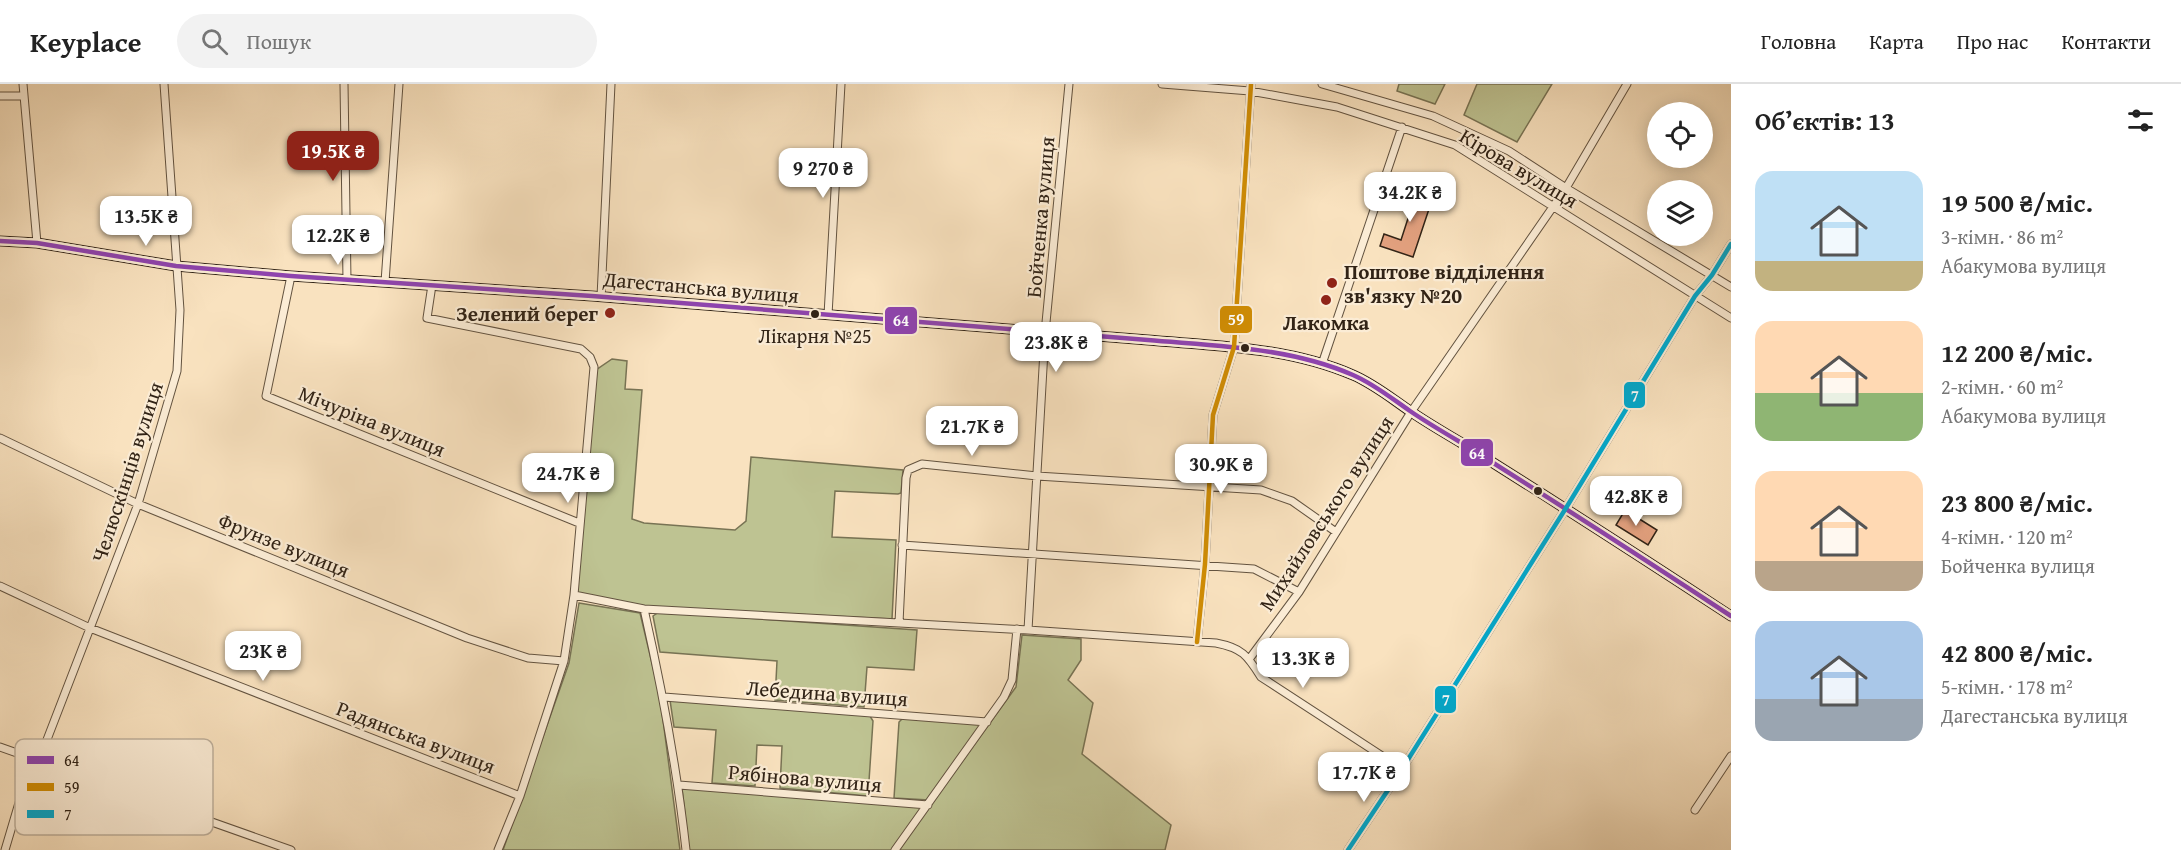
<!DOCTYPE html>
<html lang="uk">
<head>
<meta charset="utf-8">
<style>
  body { margin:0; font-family:"Gentium Book Plus",serif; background:#f2f2f2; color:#222; height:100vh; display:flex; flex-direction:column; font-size:22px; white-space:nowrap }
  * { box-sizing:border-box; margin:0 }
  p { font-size:20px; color:#767676 }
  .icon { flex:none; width:33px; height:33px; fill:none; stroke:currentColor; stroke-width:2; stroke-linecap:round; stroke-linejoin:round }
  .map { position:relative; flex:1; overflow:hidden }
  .drawer { display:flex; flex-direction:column; background:#fff; width:450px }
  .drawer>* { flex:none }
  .tools { position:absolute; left:1647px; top:18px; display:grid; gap:12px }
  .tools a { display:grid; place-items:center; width:66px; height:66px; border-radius:50%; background:#fff; box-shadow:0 3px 15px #0003; font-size:30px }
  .price { position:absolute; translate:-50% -51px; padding:0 14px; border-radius:12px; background:#fff; color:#222; font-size:20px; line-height:39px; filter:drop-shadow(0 2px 3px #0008) }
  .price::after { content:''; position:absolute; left:50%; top:36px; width:18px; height:14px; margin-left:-9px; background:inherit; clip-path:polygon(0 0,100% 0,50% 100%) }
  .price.on { background:#8f2418; color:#fff }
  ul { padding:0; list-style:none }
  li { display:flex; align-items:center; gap:18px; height:150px; padding:0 24px }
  li span { display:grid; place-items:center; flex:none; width:168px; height:120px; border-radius:18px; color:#555 }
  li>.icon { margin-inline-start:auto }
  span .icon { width:72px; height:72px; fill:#fffc; stroke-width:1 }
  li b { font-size:26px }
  h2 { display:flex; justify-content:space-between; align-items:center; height:72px; padding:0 24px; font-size:26px }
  header { display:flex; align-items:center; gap:36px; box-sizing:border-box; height:84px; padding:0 30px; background:#fff; border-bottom:2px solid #e0e0e0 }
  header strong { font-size:28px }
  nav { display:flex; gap:33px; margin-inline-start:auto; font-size:21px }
  .search { width:420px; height:54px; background:#f2f2f2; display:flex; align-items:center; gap:15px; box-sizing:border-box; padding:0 21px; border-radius:33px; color:#767676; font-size:22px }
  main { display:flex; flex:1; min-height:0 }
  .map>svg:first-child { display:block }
  .green { fill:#bec392; stroke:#787354; stroke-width:1.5 }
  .building { fill:#e3a17f; stroke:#312316; stroke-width:1.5 }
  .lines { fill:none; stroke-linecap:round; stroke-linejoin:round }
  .street-casing { stroke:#635340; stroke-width:9 }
  .secondary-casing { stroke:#312316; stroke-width:11 }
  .street { stroke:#fbecd5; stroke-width:7 }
  .secondary { stroke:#fbecd5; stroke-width:9 }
  .bus-1-casing { stroke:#fbecd5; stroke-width:9 }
  .bus-2-casing { stroke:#fbecd5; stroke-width:9 }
  .bus-3-casing { stroke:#fbecd5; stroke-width:9 }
  .bus-1 { stroke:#8e44ad; stroke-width:4.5 }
  .bus-2 { stroke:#cf8c04; stroke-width:4.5 }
  .bus-3 { stroke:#00a9ce; stroke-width:4.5 }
  .poi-dot { fill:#8f2418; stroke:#fbecd5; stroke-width:2 }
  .bus-dot { fill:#312316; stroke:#fbecd5; stroke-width:2 }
  .labels { text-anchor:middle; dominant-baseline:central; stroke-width:4.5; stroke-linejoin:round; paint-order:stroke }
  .bus-label { font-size:20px; fill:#312316; stroke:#fbecd5 }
  .street-label { font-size:21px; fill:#312316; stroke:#fbecd5 }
  .poi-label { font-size:21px; font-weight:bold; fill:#312316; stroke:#fbecd5; text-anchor:start }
  .key { fill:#fbecd5; stroke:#beb09c; stroke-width:1.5 }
  .key-label { font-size:16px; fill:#312316 }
  .line-badge { stroke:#fbecd5; stroke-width:2 }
  .badge-label { font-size:16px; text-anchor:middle; font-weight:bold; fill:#fff }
</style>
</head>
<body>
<header>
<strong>Keyplace</strong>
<div class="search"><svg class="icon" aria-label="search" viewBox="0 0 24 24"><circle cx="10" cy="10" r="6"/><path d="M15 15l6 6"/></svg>Пошук</div>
<nav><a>Головна</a><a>Карта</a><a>Про нас</a><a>Контакти</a></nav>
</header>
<main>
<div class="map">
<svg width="1731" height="766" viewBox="0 0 1731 766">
  <rect width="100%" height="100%" fill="#f9e2bf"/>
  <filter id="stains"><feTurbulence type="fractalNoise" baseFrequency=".00333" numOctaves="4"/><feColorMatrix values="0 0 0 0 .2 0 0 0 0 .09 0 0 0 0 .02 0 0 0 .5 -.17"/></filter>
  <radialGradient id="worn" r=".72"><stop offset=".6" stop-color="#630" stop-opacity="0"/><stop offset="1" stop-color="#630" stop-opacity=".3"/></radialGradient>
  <path class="green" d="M 1399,0 L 1445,0 L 1435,20 L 1397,7 Z
    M 1477,0 L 1552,0 L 1517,58 L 1464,31 Z
    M 612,275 L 627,277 L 625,305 L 642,306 L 632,435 L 644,439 L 735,446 L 746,437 L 751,373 L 903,386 L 901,409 L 898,410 L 835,407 L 832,453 L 896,456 L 892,535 L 648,523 L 577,509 L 596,286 Z
    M 579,519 L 640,529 L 660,613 L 680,766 L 503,766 L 569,579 Z
    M 659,528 L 917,546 L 914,586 L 867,583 L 864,623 L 775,616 L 777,577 L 660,568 L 653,532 Z
    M 1022,551 L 1081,555 L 1081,576 L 1068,596 L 1093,619 L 1082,670 L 1171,741 L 1165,766 L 898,766 L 1016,603 Z
    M 670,616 L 870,632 L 873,637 L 868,712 L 780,704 L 782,662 L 757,661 L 755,702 L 712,699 L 716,646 L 674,643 Z
    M 903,634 L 982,640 L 929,716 L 894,714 L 899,638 Z
    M 682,704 L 924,723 L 892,766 L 689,766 Z"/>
  <path class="building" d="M 1400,102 L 1433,113 L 1413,173 L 1380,162 L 1384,150 L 1401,156 L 1413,119 L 1396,114 Z
    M 1625,426 L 1657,446 L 1648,461 L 1616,441 Z"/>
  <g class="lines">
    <defs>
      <path id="street" d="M 23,0 L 37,159
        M 344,0 L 347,196
        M 1162,0 L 1250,7 L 1337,23 L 1455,61 L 1731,234
        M 1322,0 L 1433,32 L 1509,67 L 1566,104 L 1731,203
        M 0,12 L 24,12
        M 291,192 L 266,312 L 579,439
        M 385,198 L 399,0
        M 432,201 L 427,234 L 581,265 L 590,273 L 594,283 L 574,511 L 564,577 L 520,712 L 498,766
        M 601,213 L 611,0
        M 828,231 L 841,0
        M 1322,280 L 1402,43
        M 0,354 L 138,420 L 467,554 L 528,574 L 564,577
        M 902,461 L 1254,485 L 1299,508
        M 0,502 L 90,544 L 520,712
        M 574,511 L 644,525 L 1028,546 L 1045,249 L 1069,0
        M 644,525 C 662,605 677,684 686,766
        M 899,539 L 906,394 L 908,386 L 922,380 L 1037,392 L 1261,406 L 1292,417 L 1336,448
        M 1028,546 L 1216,559 C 1242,564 1247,571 1261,593 L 1402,685
        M 1197,558 L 1205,480 L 1213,331 L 1234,263 L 1251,0
        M 1250,574 L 1299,508 L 1411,328 L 1566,104 L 1627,0
        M 664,613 L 987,638
        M 0,663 L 291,766
        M 679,701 L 928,721
        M 1695,726 L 1731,672
        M 5,766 L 24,702 L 32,681 L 43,666 L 138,420 L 177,287 L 180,226 L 164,0
        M 895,766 L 1004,613 L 1012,596 L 1017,545
        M 1348,766 L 1402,685 L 1566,424 L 1695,212 L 1712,191 L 1731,160"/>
      <path id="secondary" d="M 0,157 L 37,159 L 176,182 L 291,192 L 592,212 L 1148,256 C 1216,262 1289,263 1353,291 C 1374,300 1391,314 1410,327 C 1426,338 1443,348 1460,358 C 1551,415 1641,473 1731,532"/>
    </defs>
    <use href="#street" class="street-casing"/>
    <use href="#secondary" class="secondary-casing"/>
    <use href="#street" class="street"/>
    <use href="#secondary" class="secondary"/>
    <defs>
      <path id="bus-1" d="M 0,157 L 37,159 L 176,182 L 291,192 L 592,212 L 1148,256 C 1216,262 1289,263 1353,291 C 1374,300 1391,314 1410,327 C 1426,338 1443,348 1460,358 C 1551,415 1641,473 1731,532"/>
      <path id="bus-2" d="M 1197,558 L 1205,480 L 1213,331 L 1234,263 L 1251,0"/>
      <path id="bus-3" d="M 1348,766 L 1402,685 L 1566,424 L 1695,212 L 1712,191 L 1731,160"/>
    </defs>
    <use href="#bus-1" class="bus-1-casing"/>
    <use href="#bus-2" class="bus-2-casing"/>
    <use href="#bus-3" class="bus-3-casing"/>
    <use href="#bus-1" class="bus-1"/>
    <use href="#bus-2" class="bus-2"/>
    <use href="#bus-3" class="bus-3"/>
  </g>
  <g class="poi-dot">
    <circle cx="1332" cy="199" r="6"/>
    <circle cx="1326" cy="216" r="6"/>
    <circle cx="610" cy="229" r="6"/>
  </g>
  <g class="bus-dot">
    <circle cx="815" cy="230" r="5"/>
    <circle cx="1245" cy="264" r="5"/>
    <circle cx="1538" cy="407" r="5"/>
  </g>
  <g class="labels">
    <g class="bus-label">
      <text x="815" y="251">Лікарня №25</text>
    </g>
    <g class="street-label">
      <text transform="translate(1519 84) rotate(31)">Кірова вулиця</text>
      <text transform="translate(1040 133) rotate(-85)">Бойченка вулиця</text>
      <text transform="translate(701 203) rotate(5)">Дагестанська вулиця</text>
      <text transform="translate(372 337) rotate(22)">Мічуріна вулиця</text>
      <text transform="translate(127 388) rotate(-72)">Челюскінців вулиця</text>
      <text transform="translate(1326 429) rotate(-57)">Михайловського вулиця</text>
      <text transform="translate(284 461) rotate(22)">Фрунзе вулиця</text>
      <text transform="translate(827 609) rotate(4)">Лебедина вулиця</text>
      <text transform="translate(416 653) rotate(21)">Радянська вулиця</text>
      <text transform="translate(805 694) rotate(5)">Рябінова вулиця</text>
    </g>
    <g class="poi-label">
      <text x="1344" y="187">Поштове відділення<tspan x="1344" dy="24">зв'язку №20</tspan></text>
      <text x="598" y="229" text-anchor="end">Зелений берег</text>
      <text x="1326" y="238" text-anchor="middle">Лакомка</text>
    </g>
  </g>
  <rect x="15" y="655" width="198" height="96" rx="9" class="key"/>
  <rect x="27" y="672" width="27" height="8" fill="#8e44ad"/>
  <rect x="27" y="699" width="27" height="8" fill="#cf8c04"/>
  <rect x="27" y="726" width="27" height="8" fill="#00a9ce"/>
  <g class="key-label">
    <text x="64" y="682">64</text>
    <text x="64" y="709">59</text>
    <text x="64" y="736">7</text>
  </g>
  <g class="line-badge">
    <rect x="1219" y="221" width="34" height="29" rx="6" fill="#cf8c04"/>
    <rect x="884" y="222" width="34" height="29" rx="6" fill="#8e44ad"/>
    <rect x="1623" y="297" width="23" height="28" rx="6" fill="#00a9ce"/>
    <rect x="1460" y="354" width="34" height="29" rx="6" fill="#8e44ad"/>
    <rect x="1434" y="601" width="23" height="29" rx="6" fill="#00a9ce"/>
  </g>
  <g class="badge-label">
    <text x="1236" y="241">59</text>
    <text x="901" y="242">64</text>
    <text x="1635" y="317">7</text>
    <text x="1477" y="375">64</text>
    <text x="1446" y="621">7</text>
  </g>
  <rect width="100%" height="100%" filter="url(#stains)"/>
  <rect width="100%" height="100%" fill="url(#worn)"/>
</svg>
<div class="tools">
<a><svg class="icon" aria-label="locate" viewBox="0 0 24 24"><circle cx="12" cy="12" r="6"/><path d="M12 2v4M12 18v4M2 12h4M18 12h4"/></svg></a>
<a><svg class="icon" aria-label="layers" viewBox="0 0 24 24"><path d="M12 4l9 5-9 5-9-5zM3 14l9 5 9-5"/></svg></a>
</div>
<b class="price on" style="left:333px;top:98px">19.5K ₴</b>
<b class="price" style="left:823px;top:115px">9 270 ₴</b>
<b class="price" style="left:1410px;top:139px">34.2K ₴</b>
<b class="price" style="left:146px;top:163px">13.5K ₴</b>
<b class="price" style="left:338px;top:182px">12.2K ₴</b>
<b class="price" style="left:1056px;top:289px">23.8K ₴</b>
<b class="price" style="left:972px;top:373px">21.7K ₴</b>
<b class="price" style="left:1221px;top:411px">30.9K ₴</b>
<b class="price" style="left:568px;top:420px">24.7K ₴</b>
<b class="price" style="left:1636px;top:443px">42.8K ₴</b>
<b class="price" style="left:263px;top:598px">23K ₴</b>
<b class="price" style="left:1303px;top:605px">13.3K ₴</b>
<b class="price" style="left:1364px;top:719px">17.7K ₴</b>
</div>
<section class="drawer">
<h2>Об’єктів: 13<svg class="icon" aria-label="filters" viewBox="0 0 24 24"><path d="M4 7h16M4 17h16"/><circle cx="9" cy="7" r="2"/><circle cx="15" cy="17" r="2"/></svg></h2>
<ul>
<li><span style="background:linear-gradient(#bfe0f5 75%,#c2b280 0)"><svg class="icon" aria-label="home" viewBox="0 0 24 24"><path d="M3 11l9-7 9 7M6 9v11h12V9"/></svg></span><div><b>19 500 ₴/міс.</b><p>3-кімн. · 86 m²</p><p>Абакумова вулиця</p></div></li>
<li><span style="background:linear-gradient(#ffd9b3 60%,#8fb573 0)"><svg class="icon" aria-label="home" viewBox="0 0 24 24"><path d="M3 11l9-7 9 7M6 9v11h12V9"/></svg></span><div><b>12 200 ₴/міс.</b><p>2-кімн. · 60 m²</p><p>Абакумова вулиця</p></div></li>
<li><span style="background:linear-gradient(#ffd9b3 75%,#b9a48a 0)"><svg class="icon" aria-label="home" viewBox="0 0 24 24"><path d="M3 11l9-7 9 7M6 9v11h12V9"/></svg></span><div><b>23 800 ₴/міс.</b><p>4-кімн. · 120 m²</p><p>Бойченка вулиця</p></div></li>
<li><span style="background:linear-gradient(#a9c7e8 65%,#9aa5b1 0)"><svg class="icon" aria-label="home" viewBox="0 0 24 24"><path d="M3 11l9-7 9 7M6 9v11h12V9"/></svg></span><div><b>42 800 ₴/міс.</b><p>5-кімн. · 178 m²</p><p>Дагестанська вулиця</p></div></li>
</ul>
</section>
</main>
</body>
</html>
